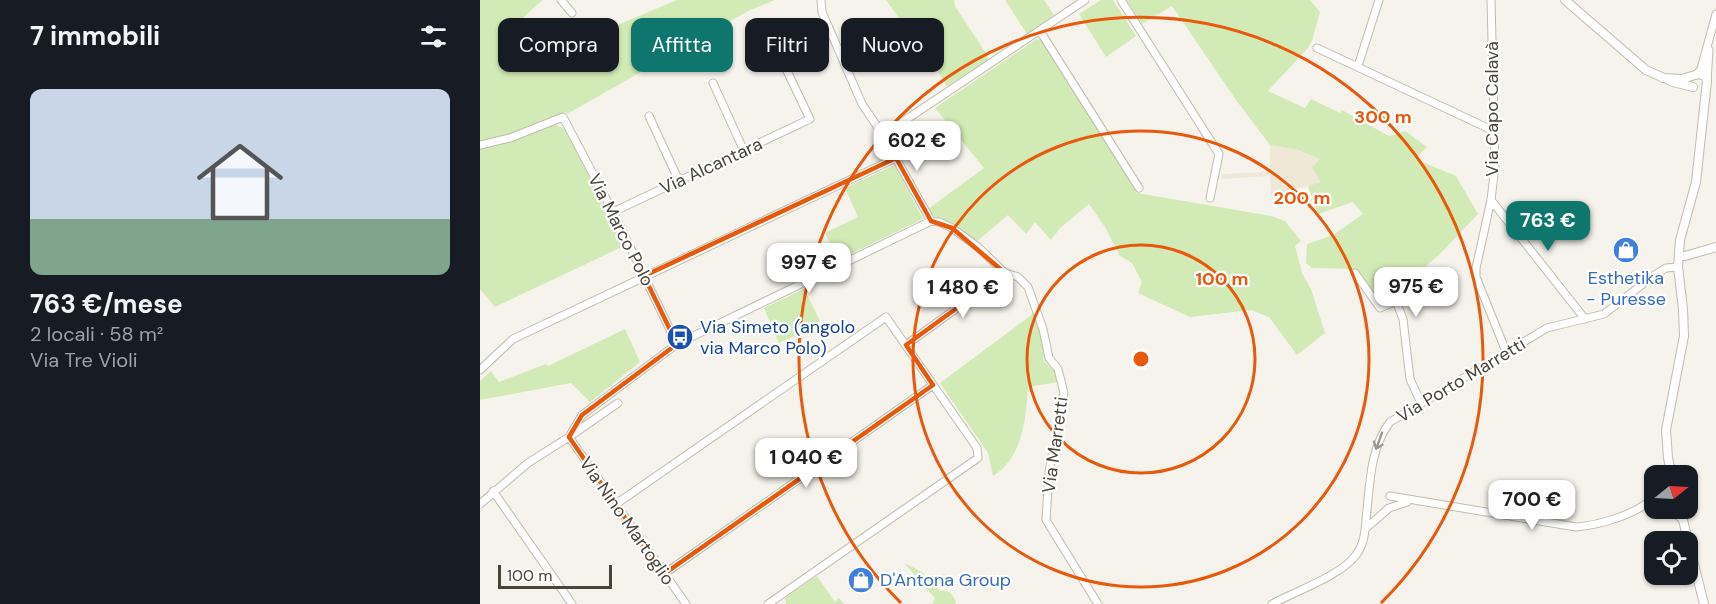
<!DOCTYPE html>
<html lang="it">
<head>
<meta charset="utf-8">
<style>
  body { margin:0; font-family:"DM Sans",sans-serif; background:#242831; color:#f1f3f6; height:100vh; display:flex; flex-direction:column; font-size:22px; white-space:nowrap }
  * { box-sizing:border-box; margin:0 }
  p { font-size:20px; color:#9ea1a6 }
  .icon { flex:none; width:33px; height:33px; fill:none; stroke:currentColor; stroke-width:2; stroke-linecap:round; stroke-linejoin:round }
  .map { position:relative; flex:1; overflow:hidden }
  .sheet { display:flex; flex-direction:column; background:#171b24; width:480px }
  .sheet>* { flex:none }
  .hud { position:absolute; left:18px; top:18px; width:570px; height:54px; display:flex; gap:12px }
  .needle { width:39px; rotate:72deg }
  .tools { position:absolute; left:1164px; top:465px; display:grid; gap:12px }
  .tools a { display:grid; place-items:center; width:54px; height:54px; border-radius:12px; background:#171b24; box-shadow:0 2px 4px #0004; font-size:30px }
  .scale { position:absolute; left:18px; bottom:15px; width:114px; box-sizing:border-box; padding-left:6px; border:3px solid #4b4439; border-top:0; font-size:16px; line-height:21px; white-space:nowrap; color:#4b4439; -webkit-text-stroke:4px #fff; paint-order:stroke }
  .price { position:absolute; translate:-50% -51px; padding:0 14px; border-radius:12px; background:#fff; color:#222; font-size:20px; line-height:39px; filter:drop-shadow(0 2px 3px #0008) }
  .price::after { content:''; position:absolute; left:50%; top:36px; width:18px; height:14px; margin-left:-9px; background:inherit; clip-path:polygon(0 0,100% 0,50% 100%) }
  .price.on { background:#0f766e; color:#fff }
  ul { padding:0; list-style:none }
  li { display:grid; align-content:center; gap:12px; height:318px; padding:0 30px }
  li span { display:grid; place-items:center; height:186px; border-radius:12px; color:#555 }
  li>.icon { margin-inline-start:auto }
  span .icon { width:108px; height:108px; fill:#fffc; stroke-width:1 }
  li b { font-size:26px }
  h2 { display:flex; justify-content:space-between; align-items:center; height:72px; padding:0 30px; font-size:26px }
  .tag { padding:0 21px; border-radius:12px; background:#171b24; box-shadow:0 2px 4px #0004; font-size:21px; line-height:54px }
  .tag.on { background:#0f766e; color:#fff }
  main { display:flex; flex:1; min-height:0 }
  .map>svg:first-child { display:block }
  .education { fill:#efe8d6 }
  .green { fill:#d2eab5 }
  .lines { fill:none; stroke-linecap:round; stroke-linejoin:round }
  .minor-casing { stroke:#c2bbae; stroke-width:9 }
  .tertiary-casing { stroke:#c2bbae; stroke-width:10 }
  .minor { stroke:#fff; stroke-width:7 }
  .tertiary { stroke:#fff; stroke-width:8 }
  .oneway { stroke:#9c9892 }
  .marked { fill:none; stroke:#e8590c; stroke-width:4.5; stroke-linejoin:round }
  .ring { fill:none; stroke:#e8590c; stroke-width:3 }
  .labels { text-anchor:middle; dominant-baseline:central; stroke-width:4.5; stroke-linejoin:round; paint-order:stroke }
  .street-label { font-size:18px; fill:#4b4439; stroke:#fff }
  .shop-label { font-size:18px; fill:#366cbe; stroke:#fff }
  .transit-label { font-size:18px; fill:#164399; stroke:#fff; text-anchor:start }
  .centre { fill:#e8590c; stroke:#fff; stroke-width:3 }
  .ring-label { font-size:18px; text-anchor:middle; font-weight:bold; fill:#e8590c; stroke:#fff; stroke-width:4.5; stroke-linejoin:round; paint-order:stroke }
</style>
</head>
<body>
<main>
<section class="sheet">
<h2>7 immobili<svg class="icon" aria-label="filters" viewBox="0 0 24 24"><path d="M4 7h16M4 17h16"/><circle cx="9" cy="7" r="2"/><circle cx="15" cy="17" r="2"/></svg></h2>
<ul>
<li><span style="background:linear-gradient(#c9d6e8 70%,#7fa58c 0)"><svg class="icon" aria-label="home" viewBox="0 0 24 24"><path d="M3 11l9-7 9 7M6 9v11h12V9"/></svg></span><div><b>763 €/mese</b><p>2 locali · 58 m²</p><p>Via Tre Violi</p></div></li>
</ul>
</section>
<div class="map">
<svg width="1236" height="604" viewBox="0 0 1236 604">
  <rect width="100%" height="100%" fill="#f6f3ec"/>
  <path class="education" d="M 790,145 L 816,149 L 840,159 L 842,182 L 791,196 L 790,176 L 741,179 L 742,174 L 789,172 L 790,170 Z"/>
  <path class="green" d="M 0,0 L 63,0 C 56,6 47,13 41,21 C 32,33 33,55 38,68 L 101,47 L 128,29 L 197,0 L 295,0 L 270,10 L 87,114 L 86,112 L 27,136 L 0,142 Z
    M 406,0 L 474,0 L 475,6 L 507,55 L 508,60 L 467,86 C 449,56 426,29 406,0 Z
    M 525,0 L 564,0 L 574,15 L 547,34 Z
    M 621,0 L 633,0 L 656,36 L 626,57 L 599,14 Z
    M 647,0 L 830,0 L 840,12 L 832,41 L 827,49 L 788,91 L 825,108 L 831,99 L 860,113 L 862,110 L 909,136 L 925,131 L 947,147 L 935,159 L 976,176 L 998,214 L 959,255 L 901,304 L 876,269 L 832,268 L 826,263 L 827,244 L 853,235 L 883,214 L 873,202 L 838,214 L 828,186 L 841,182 L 832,168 L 840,159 L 816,149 L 790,145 L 756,100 L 692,6 L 662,24 Z
    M 557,39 L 562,40 L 657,193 L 791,216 L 805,221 L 821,241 L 815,246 L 822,273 L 831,289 L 845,333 L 817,355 L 789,317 L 771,310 L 710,317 L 658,293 L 662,282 L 652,263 L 640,256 L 625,227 L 609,204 L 580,228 L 571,240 L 555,222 L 546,234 L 528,215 L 496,242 L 473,225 L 452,215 L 448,209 L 504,168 L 455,108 Z
    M 76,125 L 85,129 L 144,246 L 15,307 L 0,289 L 0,149 L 36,140 L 69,126 Z
    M 415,165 L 443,219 L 358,260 L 345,233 L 378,217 L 365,188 Z
    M 324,289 L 340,321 L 321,333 L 299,343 L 284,308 Z
    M 554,313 L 560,331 L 564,361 L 575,372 L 579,382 L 548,387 C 546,419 543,457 513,476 L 508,453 L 460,383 Z
    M 145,329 L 160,362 L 110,402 L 91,383 L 0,400 L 0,381 L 11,371 L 19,382 L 66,364 L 68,366 Z
    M 424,563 L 442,572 L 460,591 C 469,589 474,595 476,604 L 452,604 L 455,598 Z
    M 337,576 L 355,602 L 359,598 L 364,604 L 306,604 L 305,598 Z"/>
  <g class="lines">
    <defs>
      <path id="minor" d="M 81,0 L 92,13
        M 341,0 L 342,12 L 382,104 L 403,135 L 451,221 L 459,222 L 472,228 L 498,247 L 525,273 L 538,277 L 548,287 L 563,329 L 569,358 L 578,369 L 584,393 L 569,472 L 566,520 L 618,604
        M 641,0 L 739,154 L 730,198
        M 1011,0 L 1015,166 L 1011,200 L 996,268 L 996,277 L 1027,354
        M 560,31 L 659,188
        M 837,48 L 1014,131
        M 878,66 L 899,0
        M 1216,75 L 1221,69 L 1236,14
        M 1227,81 L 1229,50
        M 233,83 L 264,151
        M 169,116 L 199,181
        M 403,135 L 605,0
        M 0,145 L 30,138 L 83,117 L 133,212 L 197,344
        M 1011,200 L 1105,319
        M 133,212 L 330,119 L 285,25
        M 875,273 L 900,308 L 916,301 L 923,319 L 930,379 L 941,403
        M 426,345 L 525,273
        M 0,370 L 33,339 L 416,158
        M 138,403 L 89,437 L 206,604
        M 13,491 L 92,604
        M 910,496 L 1096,527 C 1120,525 1158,514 1174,497
        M 0,504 L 48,463 L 89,437 L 102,415 L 197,344 L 451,221
        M 136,504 L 406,317 L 497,448 L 498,458 L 288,604
        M 1182,508 L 1195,513 L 1203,520
        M 886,528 L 909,508 L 927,502
        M 184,574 L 453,385
        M 792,604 C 814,592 862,575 876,555 C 886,542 885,526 887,510 C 890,480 891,447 910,422 L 1067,328 L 1124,314 L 1176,274 L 1186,268 L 1198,267"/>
      <path id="tertiary" d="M 1085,0 L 1166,70 L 1193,82 L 1213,87
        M 1183,78 L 1201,79 L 1219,74 L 1225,76 L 1227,81 L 1216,182 L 1200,240 L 1198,267 L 1203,309 L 1204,336 L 1186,430 L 1188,458 L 1192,476
        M 1199,256 L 1205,256 L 1236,247
        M 1200,508 L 1224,604"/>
    </defs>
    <use href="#minor" class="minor-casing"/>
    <use href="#tertiary" class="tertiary-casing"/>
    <use href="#minor" class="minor"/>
    <use href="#tertiary" class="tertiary"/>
  </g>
  <defs><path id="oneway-shaft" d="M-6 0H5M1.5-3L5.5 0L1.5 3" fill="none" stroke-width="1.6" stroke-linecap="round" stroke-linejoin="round" transform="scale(1.5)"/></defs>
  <use class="oneway" href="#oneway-shaft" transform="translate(899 441) rotate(110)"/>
  <path class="marked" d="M 416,158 L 451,221 L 472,228 L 525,273 L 426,345 L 453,385 L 184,574 L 89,437 L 102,415 L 197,344 L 164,276 Z"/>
  <g class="ring">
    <circle cx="661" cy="359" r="114"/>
    <circle cx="661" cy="359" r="228"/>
    <path d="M421 603A342 342 0 1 1 901 603"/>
  </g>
  <defs>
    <symbol id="shop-disc" viewBox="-11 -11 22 22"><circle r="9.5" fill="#3f7fe0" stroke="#fff"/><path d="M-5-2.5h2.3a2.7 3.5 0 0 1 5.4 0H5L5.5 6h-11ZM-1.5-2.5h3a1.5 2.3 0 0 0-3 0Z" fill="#fff"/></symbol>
    <symbol id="bus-disc" viewBox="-11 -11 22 22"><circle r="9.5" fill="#1a4fb4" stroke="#fff"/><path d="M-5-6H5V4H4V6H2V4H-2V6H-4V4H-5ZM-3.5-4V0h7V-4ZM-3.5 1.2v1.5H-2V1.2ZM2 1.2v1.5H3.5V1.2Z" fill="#fff"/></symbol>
  </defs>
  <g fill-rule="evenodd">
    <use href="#shop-disc" x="1131" y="235" width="30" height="30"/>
    <use href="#bus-disc" x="185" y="322" width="30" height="30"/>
    <use href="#shop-disc" x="366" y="565" width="30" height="30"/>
  </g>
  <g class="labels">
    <g class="street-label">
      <text transform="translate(1012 109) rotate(-90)">Via Capo Calavà</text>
      <text transform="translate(231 166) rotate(-25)">Via Alcantara</text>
      <text transform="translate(141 230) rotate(63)">Via Marco Polo</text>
      <text transform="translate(981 380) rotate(-31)">Via Porto Marretti</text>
      <text transform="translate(575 445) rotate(-82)">Via Marretti</text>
      <text transform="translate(147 521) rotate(55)">Via Nino Martoglio</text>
    </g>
    <g class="shop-label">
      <text x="1146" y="278">Esthetika<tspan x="1146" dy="21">- Puresse</tspan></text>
      <text x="400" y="580" text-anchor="start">D'Antona Group</text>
    </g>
    <g class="transit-label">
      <text x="220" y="327">Via Simeto (angolo<tspan x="220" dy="21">via Marco Polo)</tspan></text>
    </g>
  </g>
  <circle cx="661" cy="359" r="9" class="centre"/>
  <g class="ring-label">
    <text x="903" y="123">300 m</text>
    <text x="822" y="204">200 m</text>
    <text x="742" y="285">100 m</text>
  </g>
</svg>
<div class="tools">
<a><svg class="needle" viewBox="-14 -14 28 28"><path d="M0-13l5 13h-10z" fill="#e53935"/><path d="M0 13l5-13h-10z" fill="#9ea1a6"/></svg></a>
<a><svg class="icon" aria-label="locate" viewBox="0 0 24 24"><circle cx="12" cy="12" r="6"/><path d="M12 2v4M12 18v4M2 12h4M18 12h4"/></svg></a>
</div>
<div class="scale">100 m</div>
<b class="price" style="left:437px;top:172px">602 €</b>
<b class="price on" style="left:1068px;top:252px">763 €</b>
<b class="price" style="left:329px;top:294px">997 €</b>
<b class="price" style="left:936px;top:318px">975 €</b>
<b class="price" style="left:483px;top:319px">1 480 €</b>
<b class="price" style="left:326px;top:489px">1 040 €</b>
<b class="price" style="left:1052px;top:531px">700 €</b>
<div class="hud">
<a class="tag">Compra</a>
<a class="tag on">Affitta</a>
<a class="tag">Filtri</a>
<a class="tag">Nuovo</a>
</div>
</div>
</main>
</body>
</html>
